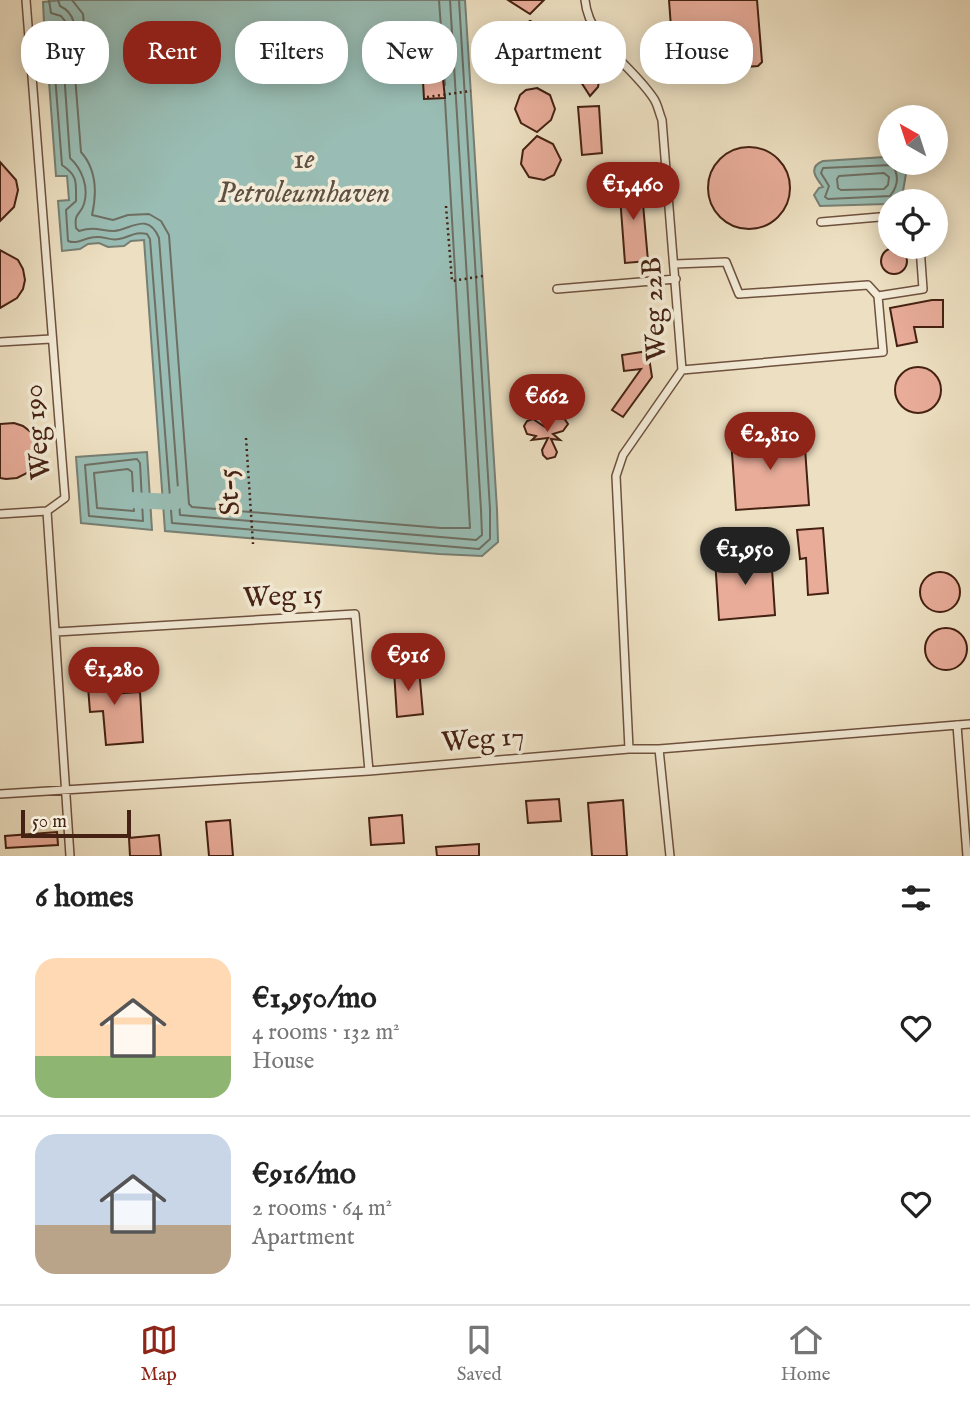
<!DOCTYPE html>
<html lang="en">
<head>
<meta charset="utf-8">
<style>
  body { margin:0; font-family:"IM FELL English",serif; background:#f2f2f2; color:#222; height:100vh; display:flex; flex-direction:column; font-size:26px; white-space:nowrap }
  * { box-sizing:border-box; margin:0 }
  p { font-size:23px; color:#767676 }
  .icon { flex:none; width:38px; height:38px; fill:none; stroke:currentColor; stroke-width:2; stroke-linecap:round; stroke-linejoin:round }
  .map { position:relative; height:856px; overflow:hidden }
  .drawer { display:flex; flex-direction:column; background:#fff; flex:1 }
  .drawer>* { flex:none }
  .banner { position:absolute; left:21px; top:21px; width:929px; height:63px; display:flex; gap:14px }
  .needle { width:46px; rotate:321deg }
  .fabs { position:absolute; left:878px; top:105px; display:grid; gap:14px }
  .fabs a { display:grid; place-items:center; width:70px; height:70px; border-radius:50%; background:#fff; box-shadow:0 4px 18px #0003; font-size:35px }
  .scale { position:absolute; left:21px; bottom:18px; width:110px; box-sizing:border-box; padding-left:7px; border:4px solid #442112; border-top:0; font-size:19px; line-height:24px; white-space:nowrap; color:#442112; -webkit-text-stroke:5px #f3ebd7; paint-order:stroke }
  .price { position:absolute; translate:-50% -60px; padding:0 16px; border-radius:24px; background:#8f2418; color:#fff; font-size:23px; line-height:46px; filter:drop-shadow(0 2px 4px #0008) }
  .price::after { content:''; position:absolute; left:50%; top:42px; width:21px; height:16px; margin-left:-10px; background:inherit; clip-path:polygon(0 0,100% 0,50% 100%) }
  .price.current { background:#222; color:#fff }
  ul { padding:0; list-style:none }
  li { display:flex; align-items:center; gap:21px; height:175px; padding:0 35px }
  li+li { border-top:2px solid #e0e0e0 }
  li span { display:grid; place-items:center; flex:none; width:196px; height:140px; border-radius:21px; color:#555 }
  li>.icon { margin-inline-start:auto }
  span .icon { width:84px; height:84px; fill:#fffc; stroke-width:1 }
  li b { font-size:30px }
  h2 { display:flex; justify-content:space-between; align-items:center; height:84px; padding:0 35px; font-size:30px }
  .tag { padding:0 24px; border-radius:28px; background:#fff; box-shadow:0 4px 18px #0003; font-size:24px; line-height:63px }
  .tag.current { background:#8f2418; color:#fff }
  .tabs { display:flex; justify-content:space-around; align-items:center; height:98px; border-top:2px solid #e0e0e0; background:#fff; font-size:19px; color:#767676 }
  .tabs a { display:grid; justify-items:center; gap:4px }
  .tabs .current { color:#8f2418 }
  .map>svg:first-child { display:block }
  .water { fill:#99bdb4; stroke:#777f73; stroke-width:2 }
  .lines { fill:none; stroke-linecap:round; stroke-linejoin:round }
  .shore { stroke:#6e6f63; stroke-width:2 }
  .canal { stroke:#99bdb4; stroke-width:16 }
  .building { fill:#e8ac99; stroke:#442112; stroke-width:2 }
  .lane-casing { stroke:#6e513e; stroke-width:10 }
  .path { stroke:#442112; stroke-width:2.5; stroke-dasharray:2 3.5; stroke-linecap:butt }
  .lane { stroke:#f3ebd7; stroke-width:7 }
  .labels { text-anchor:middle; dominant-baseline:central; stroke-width:7; stroke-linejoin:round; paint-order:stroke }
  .street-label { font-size:28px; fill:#442112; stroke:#f3ebd7 }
  .water-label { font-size:30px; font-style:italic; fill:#5e5043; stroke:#f3ebd7 }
</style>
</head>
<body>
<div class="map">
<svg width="970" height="856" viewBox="0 0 970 856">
  <rect width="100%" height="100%" fill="#ede0c2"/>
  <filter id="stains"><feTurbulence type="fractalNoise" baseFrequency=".00286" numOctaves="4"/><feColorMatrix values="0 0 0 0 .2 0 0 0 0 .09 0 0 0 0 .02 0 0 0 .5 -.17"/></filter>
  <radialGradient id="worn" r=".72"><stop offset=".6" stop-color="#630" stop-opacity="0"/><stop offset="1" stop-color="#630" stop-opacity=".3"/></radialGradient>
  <path class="water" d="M 62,0 L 465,0 L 497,509 L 498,542 L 482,556 L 439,554 L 165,531 L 144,240 L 131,241 L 124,246 L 108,247 L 99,243 L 88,244 L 80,249 L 62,251 L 58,201 L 69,200 L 67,176 L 56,176 L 46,41 L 59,39 L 58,22 L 44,23 L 43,2 Z
    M 885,157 L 891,158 L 891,163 L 899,163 L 906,174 L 903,191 L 898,198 L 887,204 L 820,206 L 814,195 L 819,188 L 823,187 C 815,177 808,167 823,161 Z
    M 147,452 L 152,530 L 81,523 L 76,457 Z"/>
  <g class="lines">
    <path class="shore" d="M 49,0 L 51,13 L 61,16 L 65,21 L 66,41 L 53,50 L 62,165 C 78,176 76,181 76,201 L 66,210 L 68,241 C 78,245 85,237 96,237 C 104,236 110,241 119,239 C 130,237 135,231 147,234 L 150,239 L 172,523 L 479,549 L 490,539 L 490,509 L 459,0
      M 58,0 L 60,6 C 75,13 76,27 74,43 L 63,57 L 70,158 C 82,169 89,187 84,204 C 80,216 74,212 76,228 L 79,231 C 96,226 100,231 114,231 C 130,230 148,211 159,238 L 180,515 L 476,540 L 482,535 L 481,510 L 450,0
      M 72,0 L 83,14 L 85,36 L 83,50 L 74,63 L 81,152 C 97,170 97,193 92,215 L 113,220 L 128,215 L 149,214 L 161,221 L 169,235 L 189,504 L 192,507 L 441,528 L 470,528 L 445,100
      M 439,0 L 445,85
      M 892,165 C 900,176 898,186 890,196 L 828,199 L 825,197 L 829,186 L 821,173 L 823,168 Z
      M 884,173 L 889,177 L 888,185 L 884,189 L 841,190 L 838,188 L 837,179 L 839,176 Z
      M 137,459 L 140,463 L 143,521 L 89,516 L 85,465 Z
      M 128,469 L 132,472 L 134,511 L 97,508 L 94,473 Z"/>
    <path class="canal" d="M 129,500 L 175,502 L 179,494"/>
  </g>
  <path class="building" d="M 508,0 L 544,0 L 530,14 Z
    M 669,0 L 757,0 L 762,62 L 758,66 L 679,72 L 674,68 Z
    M 530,21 L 544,27 L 551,40 L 548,54 L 542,59 L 532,62 L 518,56 L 513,43 L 518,29 Z
    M 587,74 L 595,75 L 599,81 L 598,87 L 590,96 L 581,82 Z
    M 443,79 L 445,98 L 424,99 L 423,81 Z
    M 537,88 L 550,95 L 555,109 L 551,120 L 537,132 L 521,123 L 515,109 L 520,95 L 526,90 Z
    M 599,106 L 602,153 L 582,155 L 578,107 Z
    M 537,136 L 553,144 L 561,160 L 554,175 L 544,180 L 529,177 L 521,164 L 523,150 Z
    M708 188a41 41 0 1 1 82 0a41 41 0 1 1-82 0Z
    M 0,162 L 16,180 L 18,190 L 14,207 L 0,221 Z
    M 641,181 L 648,261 L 625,263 L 619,183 Z
    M881 261a13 13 0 1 1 26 0a13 13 0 1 1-26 0Z
    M 0,250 L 18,260 L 23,269 L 25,280 L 23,289 L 17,298 L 0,308 Z
    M 932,300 L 943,300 L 943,327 L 914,327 L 917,342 L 897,346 L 890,308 Z
    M 648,351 L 652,377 L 623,417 L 612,410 L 641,369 L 624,371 L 622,355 Z
    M895 390a23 23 0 1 1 46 0a23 23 0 1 1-46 0Z
    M 558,416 L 563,417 L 568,424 L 563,431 L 553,434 L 560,440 L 551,439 L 557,452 L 555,457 L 547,459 L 543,455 L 542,450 L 548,438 L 532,440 L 536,436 L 527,434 L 524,426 L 527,421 L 533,419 L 545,427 Z
    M 14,423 L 23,426 L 32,433 L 37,444 L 38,455 L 34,466 L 27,473 L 17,478 L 6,479 L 0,478 L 0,424 Z
    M 804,434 L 809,505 L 736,510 L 731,439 Z
    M 823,528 L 828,593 L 808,595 L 806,558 L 800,559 L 797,530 Z
    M 771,554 L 775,615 L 719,620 L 715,559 Z
    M920 592a20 20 0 1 1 40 0a20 20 0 1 1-40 0Z
    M925 649a21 21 0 1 1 42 0a21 21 0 1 1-42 0Z
    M 108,661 L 110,694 L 140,692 L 143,742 L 106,745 L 103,711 L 90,712 L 86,662 Z
    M 419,669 L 423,714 L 397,717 L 394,671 Z
    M 559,799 L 561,821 L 528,823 L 526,801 Z
    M 623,800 L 627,856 L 592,856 L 588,803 Z
    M 402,815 L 404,843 L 371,845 L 369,818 Z
    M 230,820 L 233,856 L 209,856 L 206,822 Z
    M 57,832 L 58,845 L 6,848 L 5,836 Z
    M 159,835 L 161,856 L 130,856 L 129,838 Z
    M 479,844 L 479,856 L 437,856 L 436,847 Z"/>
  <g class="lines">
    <defs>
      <path id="lane" d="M 26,0 L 65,498 L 47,511
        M 585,0 C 589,42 633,66 654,99 C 658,105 659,113 662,120 L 682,370 L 623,455 L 616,476 L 629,749
        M 821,222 L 891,216
        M 675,264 L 726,262 L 739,294 L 868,285 L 878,296
        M 557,289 L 676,279
        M 0,342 L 51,339
        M 682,370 L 883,352 L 878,296 L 923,289 L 920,247
        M 47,511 L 70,856
        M 0,514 L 47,511
        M 56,632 L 355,614 L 369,771
        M 957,725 L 967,856
        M 659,749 L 670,856
        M 0,794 L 369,771 L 629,749 L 659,749 L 970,724"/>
    </defs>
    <use href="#lane" class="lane-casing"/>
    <path class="path" d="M 427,97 L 471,91
      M 446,206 L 452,281 L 483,276
      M 246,438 L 253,544"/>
    <use href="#lane" class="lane"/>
  </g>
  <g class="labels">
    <g class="street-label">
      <text transform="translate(655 309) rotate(-93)">Weg 22B</text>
      <text transform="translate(38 432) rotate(-95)">Weg 190</text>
      <text transform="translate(230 492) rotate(-94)">St-5</text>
      <text transform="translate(283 597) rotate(-3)">Weg 15</text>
      <text transform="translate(483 740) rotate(-5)">Weg 17</text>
    </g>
    <g class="water-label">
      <text x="304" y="160">1e<tspan x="304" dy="34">Petroleumhaven</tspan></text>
    </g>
  </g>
  <rect width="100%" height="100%" filter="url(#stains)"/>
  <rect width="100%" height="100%" fill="url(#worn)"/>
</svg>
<div class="fabs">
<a><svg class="needle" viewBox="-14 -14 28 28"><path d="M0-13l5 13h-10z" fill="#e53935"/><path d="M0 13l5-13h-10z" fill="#767676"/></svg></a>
<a><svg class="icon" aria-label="locate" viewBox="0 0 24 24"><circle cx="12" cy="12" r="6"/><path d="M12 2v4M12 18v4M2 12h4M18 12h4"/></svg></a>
</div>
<div class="scale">50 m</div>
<b class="price" style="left:633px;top:222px">€1,460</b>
<b class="price" style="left:547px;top:434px">€662</b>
<b class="price" style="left:770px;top:472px">€2,810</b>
<b class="price current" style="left:745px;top:587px">€1,950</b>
<b class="price" style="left:408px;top:693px">€916</b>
<b class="price" style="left:114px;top:707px">€1,280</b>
<div class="banner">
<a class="tag">Buy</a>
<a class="tag current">Rent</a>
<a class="tag">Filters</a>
<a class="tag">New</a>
<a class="tag">Apartment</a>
<a class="tag">House</a>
</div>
</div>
<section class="drawer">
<h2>6 homes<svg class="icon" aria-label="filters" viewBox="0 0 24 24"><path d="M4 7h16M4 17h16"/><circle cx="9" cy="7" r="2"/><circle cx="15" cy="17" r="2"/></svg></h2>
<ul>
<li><span style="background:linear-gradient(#ffd9b3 70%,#8fb573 0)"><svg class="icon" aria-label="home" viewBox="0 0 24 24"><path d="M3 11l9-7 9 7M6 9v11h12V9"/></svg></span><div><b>€1,950/mo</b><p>4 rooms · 132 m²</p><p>House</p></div><svg class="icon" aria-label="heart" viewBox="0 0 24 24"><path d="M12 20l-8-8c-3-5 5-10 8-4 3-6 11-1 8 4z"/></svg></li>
<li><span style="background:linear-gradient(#c9d6e8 65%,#b9a48a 0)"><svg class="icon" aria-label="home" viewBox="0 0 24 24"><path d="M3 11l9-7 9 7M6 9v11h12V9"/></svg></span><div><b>€916/mo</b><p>2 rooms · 64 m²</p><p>Apartment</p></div><svg class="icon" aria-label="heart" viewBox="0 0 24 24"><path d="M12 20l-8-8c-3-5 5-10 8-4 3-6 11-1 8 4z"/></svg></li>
</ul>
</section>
<nav class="tabs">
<a class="current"><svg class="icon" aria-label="map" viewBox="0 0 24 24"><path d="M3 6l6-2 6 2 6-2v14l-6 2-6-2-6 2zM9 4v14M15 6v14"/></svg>Map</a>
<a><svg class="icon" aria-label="saved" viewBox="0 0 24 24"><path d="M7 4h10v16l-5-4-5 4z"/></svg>Saved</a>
<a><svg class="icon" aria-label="home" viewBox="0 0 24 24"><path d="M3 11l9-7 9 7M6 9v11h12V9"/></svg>Home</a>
</nav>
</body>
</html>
